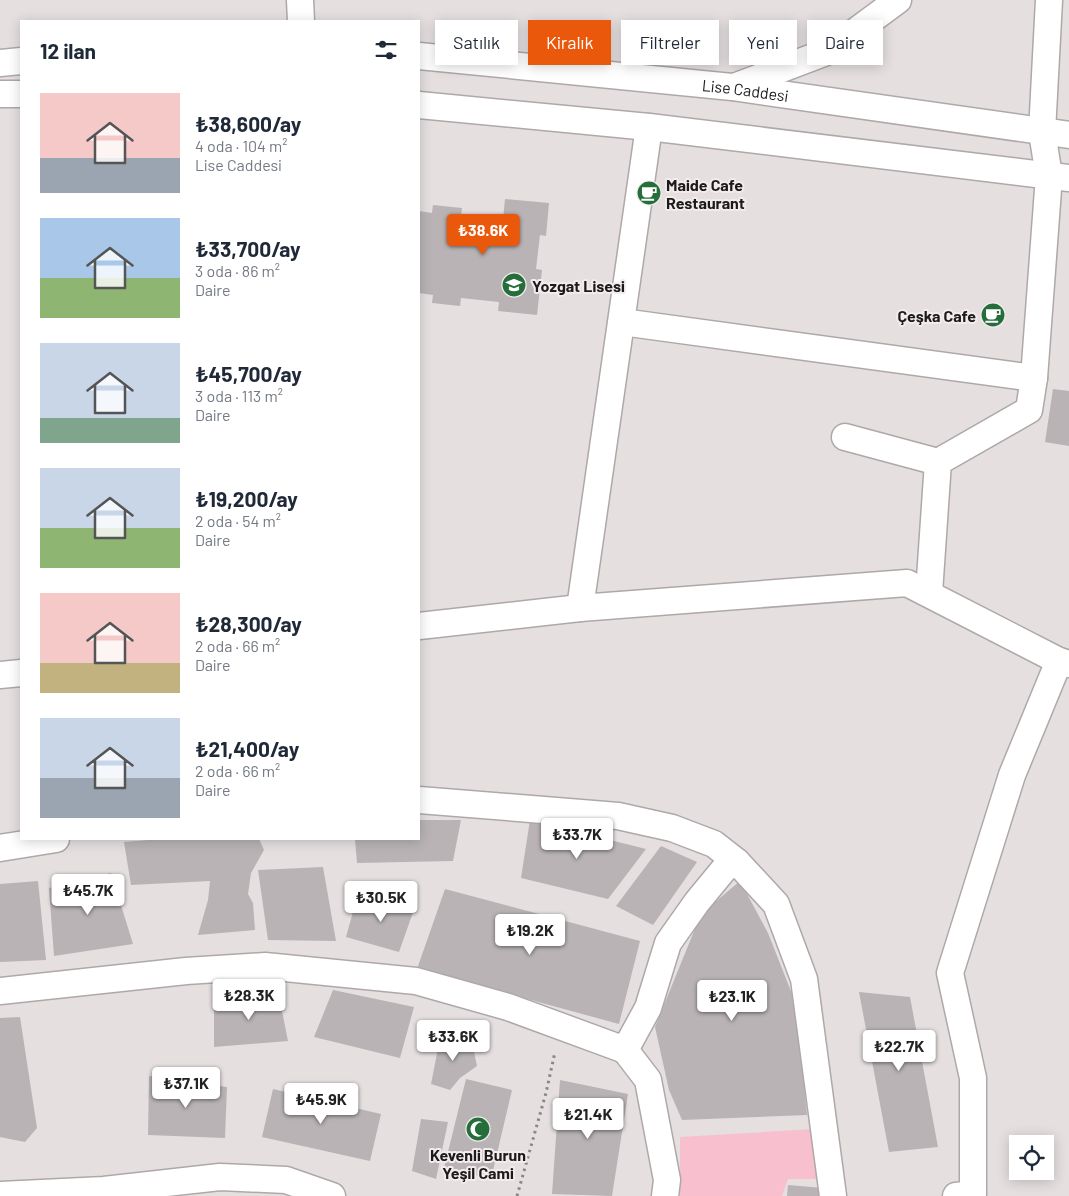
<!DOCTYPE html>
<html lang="tr">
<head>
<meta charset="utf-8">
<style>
  body { margin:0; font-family:Barlow,sans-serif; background:#f6f6f7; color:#1f2937; height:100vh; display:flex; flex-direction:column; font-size:19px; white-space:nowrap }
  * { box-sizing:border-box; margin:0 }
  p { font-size:16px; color:#747a83 }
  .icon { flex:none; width:28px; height:28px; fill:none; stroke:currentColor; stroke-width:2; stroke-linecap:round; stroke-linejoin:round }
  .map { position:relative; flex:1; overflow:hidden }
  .details { position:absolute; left:20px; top:20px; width:400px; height:820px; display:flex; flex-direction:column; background:#fff; border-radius:0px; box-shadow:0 2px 12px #0003 }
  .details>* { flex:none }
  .guide { position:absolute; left:435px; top:20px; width:475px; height:45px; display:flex; gap:10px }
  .buttons { position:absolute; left:1009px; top:1135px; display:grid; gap:10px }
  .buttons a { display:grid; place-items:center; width:45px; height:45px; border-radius:0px; background:#fff; box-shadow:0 2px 12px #0003; font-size:25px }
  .price { position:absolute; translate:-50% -42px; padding:0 11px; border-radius:5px; background:#fff; color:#222; font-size:16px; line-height:32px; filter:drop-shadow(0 1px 2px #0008) }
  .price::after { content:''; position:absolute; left:50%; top:30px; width:15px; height:11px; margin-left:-8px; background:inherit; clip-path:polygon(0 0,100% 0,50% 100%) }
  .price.selected { background:#ea580c; color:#fff }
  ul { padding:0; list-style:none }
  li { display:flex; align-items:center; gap:15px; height:125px; padding:0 20px }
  li span { display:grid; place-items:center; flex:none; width:140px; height:100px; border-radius:0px; color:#555 }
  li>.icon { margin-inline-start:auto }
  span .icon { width:60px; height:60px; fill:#fffc; stroke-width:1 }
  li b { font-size:21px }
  h2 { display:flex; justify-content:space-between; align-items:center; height:60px; padding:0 20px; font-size:21px }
  .tag { padding:0 18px; border-radius:0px; background:#fff; box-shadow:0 2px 12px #0003; font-size:18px; line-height:45px }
  .tag.selected { background:#ea580c; color:#fff }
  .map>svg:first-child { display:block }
  .green { fill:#f8bfcf }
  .building { fill:#b9b3b5 }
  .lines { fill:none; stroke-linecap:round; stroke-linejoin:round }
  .minor-casing { stroke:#aea8a9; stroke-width:29 }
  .path { stroke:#8a8586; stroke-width:3; stroke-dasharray:2.5 4; stroke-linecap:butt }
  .minor { stroke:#fff; stroke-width:26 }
  .labels { text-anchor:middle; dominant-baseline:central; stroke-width:4; stroke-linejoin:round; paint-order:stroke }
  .street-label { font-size:16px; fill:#1d1a1b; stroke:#f2eced }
  .poi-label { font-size:16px; font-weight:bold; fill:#1d1a1b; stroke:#f2eced; text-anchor:start }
</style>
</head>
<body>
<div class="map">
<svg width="1069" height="1196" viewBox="0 0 1069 1196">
  <rect width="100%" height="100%" fill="#e5dfe0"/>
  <path class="green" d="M 814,1129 L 825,1179 L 788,1179 L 782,1196 L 680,1196 L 680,1137 Z"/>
  <path class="building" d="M 505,199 L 549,203 L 546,236 L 540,235 L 536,269 L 542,270 L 537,315 L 498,311 L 499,302 L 461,298 L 460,306 L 432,303 L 433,295 L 419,293 L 419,211 L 432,213 L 433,205 L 462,208 L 461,216 L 503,220 Z
    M 1053,389 L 1069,391 L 1069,446 L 1045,442 Z
    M 419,820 L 461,820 L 453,861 L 357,863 L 355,839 L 419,839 Z
    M 530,820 L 646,849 L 608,899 L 521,878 Z
    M 160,839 L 259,839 L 264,850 L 251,873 L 248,894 L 253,903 L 255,930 L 198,935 L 208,900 L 210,881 L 131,885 L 124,842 Z
    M 661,846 L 697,862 L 653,925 L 616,906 Z
    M 323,867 L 336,941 L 268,940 L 258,870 Z
    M 111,873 L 133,944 L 54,956 L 49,888 Z
    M 38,881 L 46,960 L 0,962 L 0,884 Z
    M 740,881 L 768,933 L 796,1004 L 807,1115 L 682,1120 L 669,1090 L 655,1027 L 701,914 Z
    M 445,889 L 640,941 L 619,1024 L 417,969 Z
    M 356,901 L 417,901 L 399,952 L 346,937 Z
    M 333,990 L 414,1007 L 400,1058 L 314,1037 Z
    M 278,991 L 288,1041 L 214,1047 L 214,1002 Z
    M 859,992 L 910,997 L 938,1147 L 889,1152 Z
    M 20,1017 L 37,1128 L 25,1142 L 0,1137 L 0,1018 Z
    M 440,1038 L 472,1042 L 477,1066 L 460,1078 L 450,1090 L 431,1084 Z
    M 149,1076 L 227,1087 L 225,1138 L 148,1135 Z
    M 466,1079 L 512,1090 L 491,1179 L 444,1168 Z
    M 560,1080 L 628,1094 L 612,1196 L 552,1194 Z
    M 273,1089 L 381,1114 L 370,1161 L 262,1137 Z
    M 421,1119 L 448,1122 L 436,1179 L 412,1171 Z
    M 788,1185 L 823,1188 L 824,1196 L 787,1196 Z"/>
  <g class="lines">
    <defs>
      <g id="minor">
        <path d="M 300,0 L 301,21"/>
        <path id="s1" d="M 419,56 L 732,87 L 1069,135"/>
        <path d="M 0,63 L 21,61"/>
        <path d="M 734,87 L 829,51 L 898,0"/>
        <path d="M 0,94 L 21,94"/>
        <path d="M 419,105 L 649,127 L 1069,178"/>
        <path d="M 649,127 L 580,608 L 907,583 L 1059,661"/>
        <path d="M 622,322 L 1034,378 L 1049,176 L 1042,132 L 1049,0"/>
        <path d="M 845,437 L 938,462"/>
        <path d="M 929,593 L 938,462 L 1029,410 L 1034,378"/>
        <path d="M 419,626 L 580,608"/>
        <path d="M 0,675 L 21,673"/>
        <path d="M 0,848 L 56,839"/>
        <path d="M 737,862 L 776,904 L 804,979 L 833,1196"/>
        <path d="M 0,991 L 186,971 L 265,966 L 416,981 L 508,1007 L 625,1050 L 648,1008 L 668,943 L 697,902 L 725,868 L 737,862 L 714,844 L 672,828 L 618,816 L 419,800"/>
        <path d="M 625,1050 L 648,1080 L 667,1180 L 665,1196"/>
        <path d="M 0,1195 L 104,1190 L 220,1177 L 286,1180 L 332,1196"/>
        <path d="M 956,1196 L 973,1194 L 973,1078 L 950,973 L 1012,775 L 1059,661 L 1069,664"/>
      </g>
    </defs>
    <use href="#minor" class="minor-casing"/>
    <path class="path" d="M 517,1196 L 546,1093 L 555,1052"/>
    <use href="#minor" class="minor"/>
  </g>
  <defs>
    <symbol id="cafe-disc" viewBox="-11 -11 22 22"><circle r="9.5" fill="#256e3b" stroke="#f2eced"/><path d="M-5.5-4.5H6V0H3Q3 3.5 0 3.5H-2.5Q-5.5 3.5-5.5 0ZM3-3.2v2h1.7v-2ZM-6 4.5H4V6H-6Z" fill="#fff"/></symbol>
    <symbol id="school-disc" viewBox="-11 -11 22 22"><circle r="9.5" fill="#256e3b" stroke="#f2eced"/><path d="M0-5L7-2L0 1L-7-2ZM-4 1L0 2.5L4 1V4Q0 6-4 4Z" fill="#fff"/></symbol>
    <symbol id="mosque-disc" viewBox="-11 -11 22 22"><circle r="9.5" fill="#256e3b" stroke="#f2eced"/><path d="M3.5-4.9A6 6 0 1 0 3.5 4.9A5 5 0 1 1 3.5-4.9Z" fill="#fff"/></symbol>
  </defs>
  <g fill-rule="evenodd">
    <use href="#cafe-disc" x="635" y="179" width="28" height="28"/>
    <use href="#school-disc" x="500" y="271" width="28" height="28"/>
    <use href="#cafe-disc" x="979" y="301" width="28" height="28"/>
    <use href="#mosque-disc" x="464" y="1115" width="28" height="28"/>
  </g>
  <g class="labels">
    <g class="street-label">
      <text stroke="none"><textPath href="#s1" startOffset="328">Lise Caddesi</textPath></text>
    </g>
    <g class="poi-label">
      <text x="666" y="184">Maide Cafe<tspan x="666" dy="18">Restaurant</tspan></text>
      <text x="532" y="285">Yozgat Lisesi</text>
      <text x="976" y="315" text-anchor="end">Çeşka Cafe</text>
      <text x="478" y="1154" text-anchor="middle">Kevenli Burun<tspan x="478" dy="18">Yeşil Cami</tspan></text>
    </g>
  </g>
</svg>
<div class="buttons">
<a><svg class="icon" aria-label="locate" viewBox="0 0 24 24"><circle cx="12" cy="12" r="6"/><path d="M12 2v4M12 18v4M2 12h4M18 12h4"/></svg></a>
</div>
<b class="price selected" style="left:483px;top:256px">₺38.6K</b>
<b class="price" style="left:577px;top:860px">₺33.7K</b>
<b class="price" style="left:88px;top:916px">₺45.7K</b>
<b class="price" style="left:381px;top:923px">₺30.5K</b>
<b class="price" style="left:530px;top:956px">₺19.2K</b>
<b class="price" style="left:249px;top:1021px">₺28.3K</b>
<b class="price" style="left:732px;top:1022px">₺23.1K</b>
<b class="price" style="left:453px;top:1062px">₺33.6K</b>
<b class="price" style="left:899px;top:1072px">₺22.7K</b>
<b class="price" style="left:186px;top:1109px">₺37.1K</b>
<b class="price" style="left:321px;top:1125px">₺45.9K</b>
<b class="price" style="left:588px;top:1140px">₺21.4K</b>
<div class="guide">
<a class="tag">Satılık</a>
<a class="tag selected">Kiralık</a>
<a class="tag">Filtreler</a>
<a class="tag">Yeni</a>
<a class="tag">Daire</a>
</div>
<section class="details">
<h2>12 ilan<svg class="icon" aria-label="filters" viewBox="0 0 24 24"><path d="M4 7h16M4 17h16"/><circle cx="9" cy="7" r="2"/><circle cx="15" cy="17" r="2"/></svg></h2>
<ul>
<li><span style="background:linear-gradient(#f6c9c9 65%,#9aa5b1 0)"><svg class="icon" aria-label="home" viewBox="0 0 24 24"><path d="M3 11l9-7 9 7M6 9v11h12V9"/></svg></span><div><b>₺38,600/ay</b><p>4 oda · 104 m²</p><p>Lise Caddesi</p></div></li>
<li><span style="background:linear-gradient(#a9c7e8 60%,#8fb573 0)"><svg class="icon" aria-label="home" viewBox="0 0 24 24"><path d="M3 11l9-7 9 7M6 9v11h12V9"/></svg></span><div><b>₺33,700/ay</b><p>3 oda · 86 m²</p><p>Daire</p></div></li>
<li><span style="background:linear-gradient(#c9d6e8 75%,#7fa58c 0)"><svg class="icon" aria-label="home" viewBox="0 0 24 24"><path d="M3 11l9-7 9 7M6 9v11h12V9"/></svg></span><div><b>₺45,700/ay</b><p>3 oda · 113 m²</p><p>Daire</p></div></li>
<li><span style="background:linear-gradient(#c9d6e8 60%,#8fb573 0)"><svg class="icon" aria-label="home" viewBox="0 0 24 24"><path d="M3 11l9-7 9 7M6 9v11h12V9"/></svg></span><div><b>₺19,200/ay</b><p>2 oda · 54 m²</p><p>Daire</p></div></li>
<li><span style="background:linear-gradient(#f6c9c9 70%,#c2b280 0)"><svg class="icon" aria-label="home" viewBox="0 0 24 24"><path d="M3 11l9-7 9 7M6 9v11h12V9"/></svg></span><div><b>₺28,300/ay</b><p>2 oda · 66 m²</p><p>Daire</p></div></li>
<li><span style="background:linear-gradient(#c9d6e8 60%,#9aa5b1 0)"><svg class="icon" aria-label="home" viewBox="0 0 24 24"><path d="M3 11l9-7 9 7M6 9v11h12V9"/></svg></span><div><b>₺21,400/ay</b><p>2 oda · 66 m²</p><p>Daire</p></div></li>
</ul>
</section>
</div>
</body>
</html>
